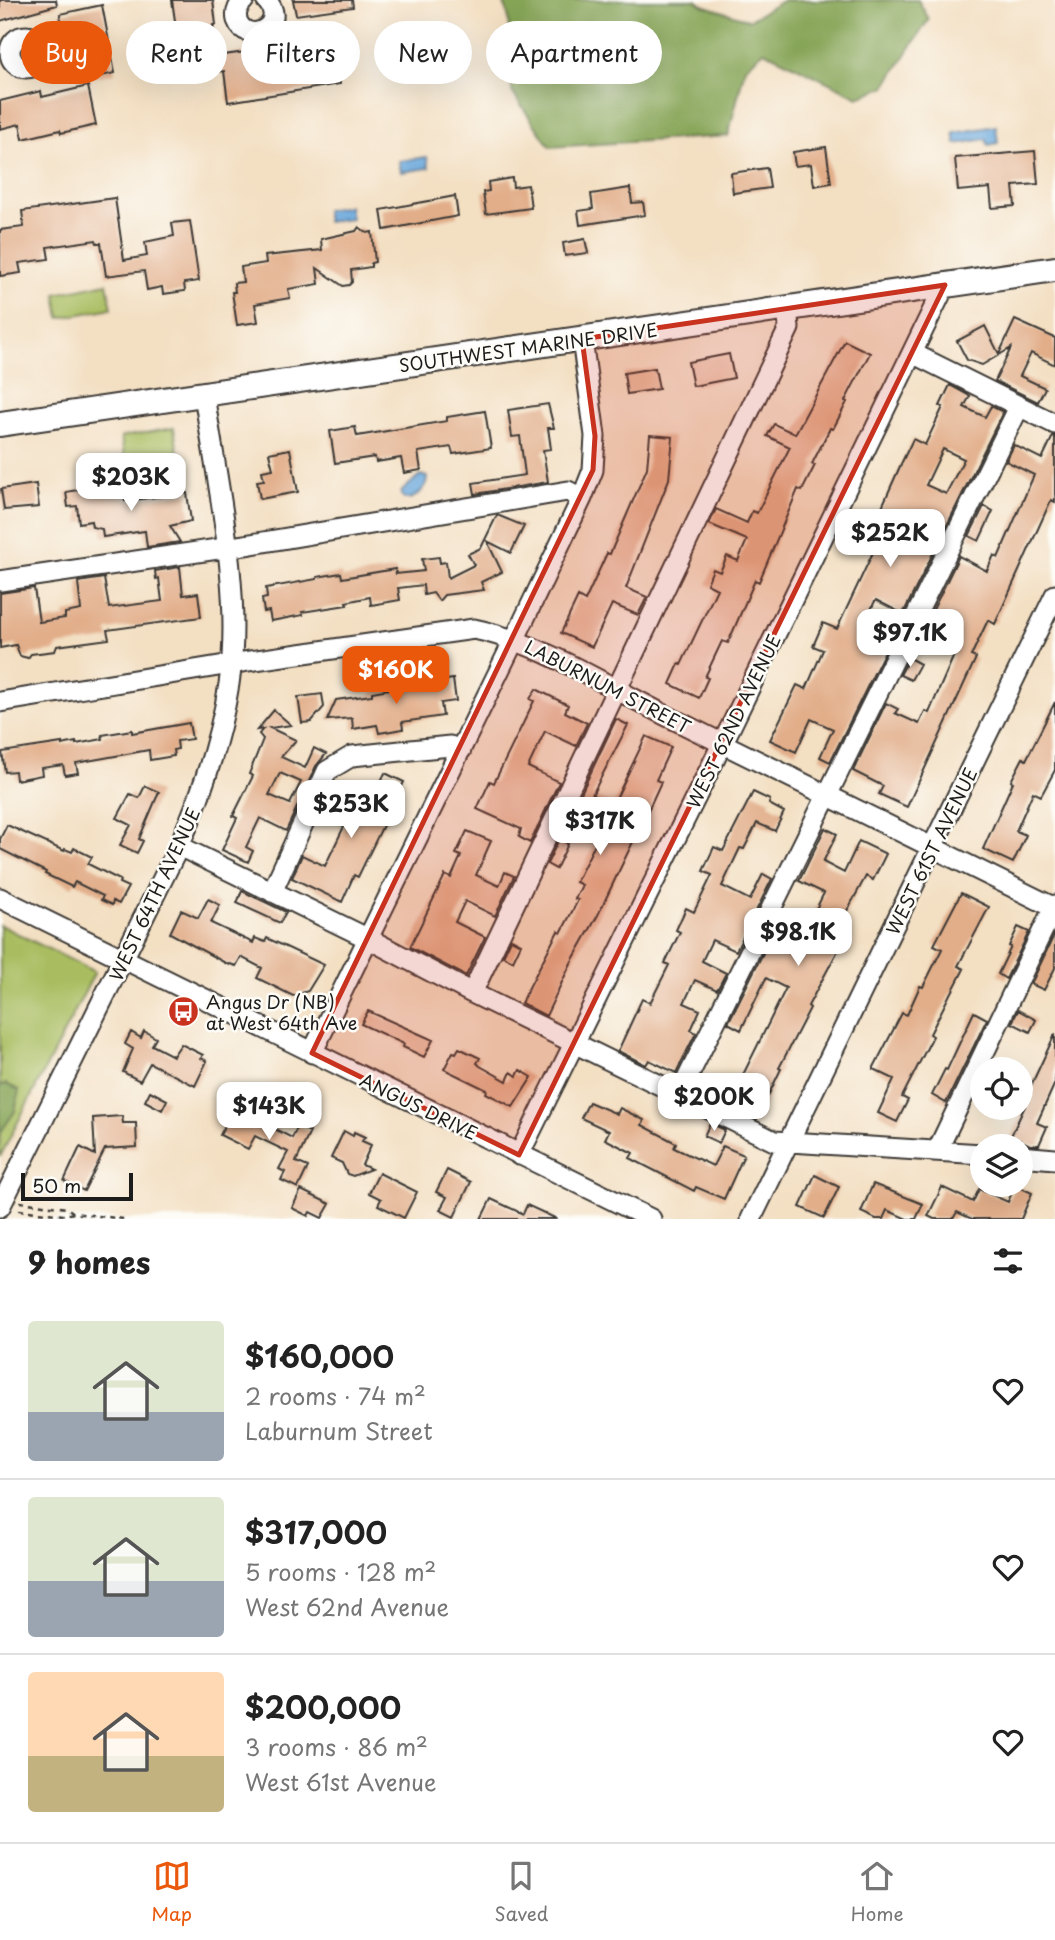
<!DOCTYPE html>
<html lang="en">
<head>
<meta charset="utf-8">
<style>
  body { margin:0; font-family:"Playpen Sans",sans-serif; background:#f6f6f6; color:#222; height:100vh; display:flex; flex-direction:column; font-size:26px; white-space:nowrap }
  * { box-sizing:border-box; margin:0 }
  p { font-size:23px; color:#767676 }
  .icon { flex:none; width:38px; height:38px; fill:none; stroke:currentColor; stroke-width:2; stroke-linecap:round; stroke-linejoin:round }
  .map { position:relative; height:1219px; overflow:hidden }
  .panel { display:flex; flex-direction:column; background:#fff; flex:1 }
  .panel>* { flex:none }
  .hud { position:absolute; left:21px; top:21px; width:700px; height:63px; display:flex; gap:14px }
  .tools { position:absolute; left:970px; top:1057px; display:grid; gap:14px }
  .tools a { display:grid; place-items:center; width:63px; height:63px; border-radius:50%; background:#fff; box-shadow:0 7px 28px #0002; font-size:35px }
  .scale { position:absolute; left:21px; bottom:18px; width:112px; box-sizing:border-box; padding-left:7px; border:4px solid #1c1c1c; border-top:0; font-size:19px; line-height:24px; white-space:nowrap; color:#1c1c1c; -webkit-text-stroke:5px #fdfcf7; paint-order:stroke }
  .price { position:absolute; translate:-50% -60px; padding:0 16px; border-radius:14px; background:#fff; color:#222; font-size:23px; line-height:46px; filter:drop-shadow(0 2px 4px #0008) }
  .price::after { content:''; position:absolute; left:50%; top:42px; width:21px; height:16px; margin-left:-10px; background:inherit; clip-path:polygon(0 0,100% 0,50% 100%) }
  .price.current { background:#ea580c; color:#fff }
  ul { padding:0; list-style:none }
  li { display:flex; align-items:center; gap:21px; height:175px; padding:0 28px }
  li+li { border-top:2px solid #e0e0e0 }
  li span { display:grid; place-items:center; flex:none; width:196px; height:140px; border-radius:7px; color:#555 }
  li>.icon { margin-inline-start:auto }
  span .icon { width:84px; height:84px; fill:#fffc; stroke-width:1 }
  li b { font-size:30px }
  h2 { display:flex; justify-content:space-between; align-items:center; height:84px; padding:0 28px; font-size:30px }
  .chip { padding:0 24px; border-radius:32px; background:#fff; box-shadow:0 7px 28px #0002; font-size:24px; line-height:63px }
  .chip.current { background:#ea580c; color:#fff }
  .dock { display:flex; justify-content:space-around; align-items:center; height:98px; border-top:2px solid #e0e0e0; background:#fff; font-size:19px; color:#767676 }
  .dock a { display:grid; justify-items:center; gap:4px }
  .dock .current { color:#ea580c }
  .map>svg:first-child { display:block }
  .green { fill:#a9bd61; stroke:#626c3e; stroke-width:2 }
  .forest { fill:#86a457; stroke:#51603a; stroke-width:2 }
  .water { fill:#68a6da; stroke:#42617b; stroke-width:2 }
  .building { fill:#e2ae8a; fill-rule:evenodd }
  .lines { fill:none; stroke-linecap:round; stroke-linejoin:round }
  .minor-casing { stroke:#3c3935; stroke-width:23 }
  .major-casing { stroke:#3c3935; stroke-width:28 }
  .path { stroke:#3c3935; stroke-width:2.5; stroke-dasharray:5 5; stroke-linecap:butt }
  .minor { stroke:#fff; stroke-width:19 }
  .major { stroke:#fff; stroke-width:24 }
  .marked { fill:#c8321e; fill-opacity:0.2; stroke:#c8321e; stroke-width:5; stroke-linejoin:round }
  .labels { text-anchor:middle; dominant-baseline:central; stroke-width:5; stroke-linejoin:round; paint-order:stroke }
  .street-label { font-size:18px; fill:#1c1c1c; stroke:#fdfcf7 }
  .poi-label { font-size:18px; fill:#1c1c1c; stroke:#fdfcf7; text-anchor:start }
</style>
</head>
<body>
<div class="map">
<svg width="1055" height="1219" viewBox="0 0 1055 1219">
  <rect width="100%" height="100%" fill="#fdfcf7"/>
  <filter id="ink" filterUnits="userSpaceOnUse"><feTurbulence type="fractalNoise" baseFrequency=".0143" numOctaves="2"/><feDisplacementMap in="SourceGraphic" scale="14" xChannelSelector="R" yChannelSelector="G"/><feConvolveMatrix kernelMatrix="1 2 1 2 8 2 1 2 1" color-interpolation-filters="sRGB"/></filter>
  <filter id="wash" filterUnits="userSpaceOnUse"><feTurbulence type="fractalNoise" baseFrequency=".00686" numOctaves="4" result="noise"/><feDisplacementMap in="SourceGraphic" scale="28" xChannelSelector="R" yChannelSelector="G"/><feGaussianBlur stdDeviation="1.57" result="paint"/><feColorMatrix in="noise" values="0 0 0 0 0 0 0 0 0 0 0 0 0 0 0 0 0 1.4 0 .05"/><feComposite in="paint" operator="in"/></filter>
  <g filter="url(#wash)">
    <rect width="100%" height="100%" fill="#f3dfc2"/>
    <path class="green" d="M 107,283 L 112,308 L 60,318 L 56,294 Z
      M 174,428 L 178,452 L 125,461 L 121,437 Z
      M 0,925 L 95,972 L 0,1157 Z"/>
    <path class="forest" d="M 503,0 L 696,0 L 703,5 L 749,20 L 784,0 L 918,0 L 929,19 L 885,87 L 858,97 L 764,51 L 745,68 L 728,136 L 550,147 L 512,92 L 508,15 Z
      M 6,1084 L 19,1090 L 15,1111 L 0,1133 L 0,1086 Z"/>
    <path class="water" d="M 996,126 L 998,143 L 988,145 L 986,139 L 956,144 L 954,133 Z
      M 427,157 L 429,168 L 401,172 L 399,161 Z
      M 349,206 L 351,219 L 327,222 L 325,210 Z
      M 175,464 L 177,477 L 151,481 L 149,468 Z
      M 420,475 L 427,477 C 427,488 416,500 405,499 L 401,495 L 402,491 Z"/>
    <g id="blocks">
      <path class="building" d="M 0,0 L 56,0 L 57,5 L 0,21 Z
        M 172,0 L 213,0 L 216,25 L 213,25 L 216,56 L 334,40 L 340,84 L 228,102 L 224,71 L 183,76 Z
        M 293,0 L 352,0 L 353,7 L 296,15 Z
        M 102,5 L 115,73 L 87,79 L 84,63 L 69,66 L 60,14 Z
        M 88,86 L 96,125 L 61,133 L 60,130 L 23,139 L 20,124 L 0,129 L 0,101 L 41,91 L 42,97 Z
        M 826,147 L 831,183 L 814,186 L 811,164 L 795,166 L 793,152 Z
        M 1035,151 L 1038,184 L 1013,186 L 1015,206 L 992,208 L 990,188 L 958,191 L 955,158 Z
        M 767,168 L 770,188 L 733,193 L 731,173 Z
        M 512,178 L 513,187 L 528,185 L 531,208 L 486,214 L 483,192 L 489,191 L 488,182 Z
        M 630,188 L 632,203 L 643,202 L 645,215 L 580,225 L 578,211 L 593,209 L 591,194 Z
        M 455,196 L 458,216 L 384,230 L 381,210 Z
        M 115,198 L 124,260 L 147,256 L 145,242 L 174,236 L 172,223 L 190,221 L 199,281 L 184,283 L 185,291 L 163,294 L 162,287 L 147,290 L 144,271 L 106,276 L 101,243 L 97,243 L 96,240 L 47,247 L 49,259 L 19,263 L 21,273 L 0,276 L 0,230 L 24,227 L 22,211 Z
        M 359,227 L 367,233 L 372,232 L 375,262 L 371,263 L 371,267 L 351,270 L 352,282 L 349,285 L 343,286 L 317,268 L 319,284 L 288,289 L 290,298 L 255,304 L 258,322 L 237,325 L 232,292 L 235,292 L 234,283 L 243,282 L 241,267 L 266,263 L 265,256 L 322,250 L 321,239 L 356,231 Z
        M 585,239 L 588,253 L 565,256 L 563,243 Z
        M 1015,320 L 1055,338 L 1055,365 L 1031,353 L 1020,376 L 1045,388 L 1038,402 L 995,381 L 1011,348 L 982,365 L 967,360 L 957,341 L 985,326 L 999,354 Z
        M 845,341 L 870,353 L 845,401 L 847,402 L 833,429 L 830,428 L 812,464 L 815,465 L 802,491 L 798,489 L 759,582 L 755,580 L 728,643 L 722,641 L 705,677 L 708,678 L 699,698 L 670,684 L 679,664 L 681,665 L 717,589 L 707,584 L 713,569 L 720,572 L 727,556 L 738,561 L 747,540 L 709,524 L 716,509 L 747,523 L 752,511 L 757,513 L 790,447 L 767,436 L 774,424 L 795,434 Z
        M 729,354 L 734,378 L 693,386 L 688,362 Z
        M 655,368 L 659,389 L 627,394 L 624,373 Z
        M 950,385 L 970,396 L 964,407 L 985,417 L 991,406 L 1003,412 L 903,614 L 876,600 L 874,603 L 864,625 L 891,639 L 830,762 L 820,757 L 833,729 L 811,719 L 796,752 L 770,740 L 797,685 L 806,689 L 823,650 L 813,646 L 823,623 L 837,629 L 883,531 L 873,527 L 901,464 L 913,439 L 925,445 L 943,407 L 940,406 ZM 943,449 L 964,459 L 946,494 L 926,485 Z
        M 548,404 L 554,428 L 548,428 L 551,449 L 543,450 L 548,482 L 475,494 L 473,483 L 525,475 L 520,436 L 512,437 L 508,410 Z
        M 485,411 L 491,448 L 453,454 L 451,447 L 418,452 L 421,470 L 404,473 L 401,458 L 376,462 L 375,457 L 335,463 L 330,431 L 355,427 L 357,436 L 447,421 L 447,417 Z
        M 650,435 L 673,437 L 669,479 L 626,588 L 647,597 L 638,615 L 612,604 L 592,647 L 561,633 L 578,597 L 585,601 L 607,553 L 610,554 L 647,468 Z
        M 1053,436 L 1055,436 L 1055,502 L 1051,500 L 995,624 L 988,620 L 971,656 L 976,658 L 907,807 L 879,794 L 883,786 L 853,771 L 886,703 L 898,709 L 895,713 L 919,724 L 925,711 L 929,713 L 958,646 L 946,640 L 951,629 L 929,618 L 959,556 L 987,571 L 994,555 L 998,558 L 1034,475 L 1006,461 L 1014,445 L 1042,459 Z
        M 290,449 L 298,492 L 260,499 L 257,481 L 264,480 L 262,471 L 273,469 L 269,453 Z
        M 122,482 L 125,501 L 187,493 L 191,521 L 170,526 L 180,542 L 147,547 L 145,531 L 103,537 L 102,529 L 92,527 L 91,521 L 79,523 L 77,506 L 68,507 L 66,492 Z
        M 36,484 L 39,507 L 4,510 L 1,489 Z
        M 984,506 L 993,511 L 979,541 L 969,536 Z
        M 497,515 L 524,526 L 511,553 L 487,541 L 502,572 L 481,582 L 484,590 L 444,595 L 439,601 L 433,593 L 424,595 L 423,585 L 398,588 L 400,600 L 371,605 L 370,597 L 346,602 L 347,605 L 302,612 L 303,615 L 271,621 L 269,611 L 264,612 L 262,599 L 267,598 L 266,588 L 317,579 L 317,577 L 341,573 L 342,578 L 395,569 L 396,574 L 424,571 L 422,559 L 439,557 L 440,563 L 446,562 L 448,578 L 474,565 L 468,554 L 481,548 Z
        M 180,567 L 183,595 L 198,593 L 201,617 L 107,630 L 109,639 L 57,646 L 55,651 L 31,654 L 28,658 L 20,656 L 16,645 L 0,648 L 0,593 L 34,588 L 39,622 L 65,618 L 65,613 L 81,610 L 78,582 L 104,578 L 109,608 L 162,601 L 159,578 L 156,579 L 155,571 Z
        M 909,658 L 920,664 L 911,680 L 900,675 Z
        M 434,679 L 435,682 L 453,679 L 456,701 L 441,703 L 443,716 L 402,722 L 403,729 L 379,733 L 377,725 L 353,729 L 352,718 L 327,720 L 336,700 L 372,695 L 372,692 L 418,684 L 418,682 Z
        M 536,689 L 568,705 L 565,712 L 587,723 L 576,746 L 545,731 L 528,767 L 559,782 L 530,843 L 519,837 L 521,829 L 477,809 L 490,781 L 494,783 L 534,701 L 530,699 Z
        M 322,694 L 324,707 L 311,722 L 302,723 L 298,697 Z
        M 1055,702 L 1055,770 L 1041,796 L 1033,792 L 1016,831 L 1026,835 L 1013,863 L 983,849 L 1013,782 L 1011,781 L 1023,758 L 1026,760 Z
        M 274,710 L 291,725 L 270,728 L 296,740 L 281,757 L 305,768 L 314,748 L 326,754 L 316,766 L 286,831 L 260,818 L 246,847 L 253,851 L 248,862 L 222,850 L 237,818 L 233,816 L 253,776 L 249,774 L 263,739 L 259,734 L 263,729 L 257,730 ZM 280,773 L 301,782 L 290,804 L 269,795 Z
        M 616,719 L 628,725 L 592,795 L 613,805 L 646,736 L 671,747 L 656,780 L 661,782 L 650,806 L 598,915 L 571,963 L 546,1016 L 521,1003 L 558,931 L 561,933 L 578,900 L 575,899 L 582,885 L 576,882 L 605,824 L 575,806 Z
        M 189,723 L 192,739 L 177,741 L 178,749 L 173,750 L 174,756 L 150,760 L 149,750 L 76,763 L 78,773 L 65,775 L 63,765 L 41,768 L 42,775 L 16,780 L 15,771 L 5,772 L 2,752 L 62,743 L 62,745 L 76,742 L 76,744 L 103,739 L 102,735 L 132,730 L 132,733 Z
        M 385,773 L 404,782 L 358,877 L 354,875 L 342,902 L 292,878 L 302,855 L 325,866 L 353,808 L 329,796 L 336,782 L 350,789 L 349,792 L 370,803 Z
        M 145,786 L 159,792 L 139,839 L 143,841 L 137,853 L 120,845 L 131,825 L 117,818 L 130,794 L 139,798 Z
        M 753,792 L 770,800 L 769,804 L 784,812 L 775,831 L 757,823 L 744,849 L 740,848 L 722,886 L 750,900 L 763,874 L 772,879 L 736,951 L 712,940 L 702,961 L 726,973 L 717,990 L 695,980 L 684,1003 L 700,1010 L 691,1030 L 696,1033 L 676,1073 L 649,1060 L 646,1065 L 618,1051 L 642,999 L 650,1003 L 669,965 L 665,963 L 680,932 L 676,930 L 686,908 L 694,912 L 712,875 L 703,871 L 714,847 L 723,851 Z
        M 7,825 L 64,851 L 65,849 L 72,852 L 74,848 L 92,857 L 88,864 L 120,880 L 119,883 L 128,887 L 119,904 L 113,901 L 112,905 L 101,900 L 103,896 L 75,882 L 72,887 L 45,874 L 46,872 L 0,849 L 0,839 Z
        M 825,828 L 837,834 L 823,862 L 844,873 L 859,841 L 886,854 L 873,880 L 866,876 L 831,940 L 841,945 L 808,1006 L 810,1008 L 779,1068 L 781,1069 L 757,1119 L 728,1105 L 786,988 L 766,978 L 741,1030 L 728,1023 L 776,927 L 801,939 L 824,893 L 799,881 Z
        M 467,831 L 491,841 L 476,875 L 499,886 L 505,872 L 514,876 L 495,916 L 465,901 L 455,922 L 485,937 L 466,976 L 410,947 L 445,875 L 451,878 L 461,856 L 456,854 Z
        M 559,839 L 568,844 L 556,869 L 547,864 Z
        M 242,891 L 286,912 L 280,923 L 237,903 Z
        M 961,893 L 989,907 L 958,966 L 964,969 L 951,994 L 950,994 L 930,1034 L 933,1036 L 902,1097 L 908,1100 L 897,1122 L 878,1113 L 894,1079 L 873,1069 L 902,1013 L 907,1015 L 920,986 L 923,987 L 942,949 L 934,945 Z
        M 208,899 L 220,905 L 211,923 L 253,943 L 255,938 L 265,942 L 267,938 L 324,965 L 308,991 L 293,996 L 257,978 L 262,968 L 241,957 L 236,966 L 230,964 L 229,965 L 170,933 L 181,910 L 198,918 Z
        M 1018,927 L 1029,932 L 1006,979 L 998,974 L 1011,947 L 1009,946 Z
        M 1055,933 L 1055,968 L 1044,990 L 1031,984 Z
        M 511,939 L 521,944 L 513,961 L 503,956 Z
        M 1018,1010 L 1036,1020 L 1030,1032 L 1012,1023 Z
        M 368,1011 L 433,1040 L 424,1057 L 403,1047 L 404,1044 L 361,1024 Z
        M 974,1012 L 987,1019 L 946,1103 L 932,1095 L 945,1069 L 947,1070 Z
        M 144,1031 L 156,1038 L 152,1045 L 173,1056 L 181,1044 L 203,1055 L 201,1058 L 207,1061 L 195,1086 L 150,1063 L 140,1081 L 123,1072 L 133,1049 L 125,1044 L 131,1032 L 141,1038 Z
        M 1055,1034 L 1055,1083 L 1037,1123 L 1047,1127 L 1039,1145 L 1030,1145 L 1011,1136 L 1025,1106 L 1022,1105 Z
        M 459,1048 L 480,1058 L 477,1063 L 480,1066 L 507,1081 L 511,1072 L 517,1076 L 520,1070 L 532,1077 L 513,1107 L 486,1093 L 487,1090 L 444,1069 L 453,1052 L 456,1053 Z
        M 150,1091 L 167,1100 L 162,1110 L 145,1101 Z
        M 589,1102 L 617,1114 L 620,1108 L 644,1120 L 642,1125 L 676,1143 L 674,1148 L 713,1166 L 723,1146 L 744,1155 L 724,1199 L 696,1187 L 694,1191 L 630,1158 L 633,1153 L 605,1139 L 609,1131 L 581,1118 Z
        M 234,1108 L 292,1138 L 298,1126 L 310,1132 L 296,1162 L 308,1167 L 298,1188 L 281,1180 L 285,1172 L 279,1169 L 288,1152 L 255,1136 L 248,1149 L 220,1135 Z
        M 122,1116 L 123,1123 L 136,1123 L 137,1147 L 105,1149 L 84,1191 L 64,1181 L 80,1147 L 95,1155 L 93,1118 Z
        M 710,1123 L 725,1130 L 719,1143 L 704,1136 Z
        M 344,1131 L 353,1136 L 354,1132 L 365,1137 L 362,1141 L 371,1145 L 362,1165 L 371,1169 L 353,1176 L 347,1174 L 342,1163 L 331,1158 Z
        M 447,1170 L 471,1182 L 454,1217 L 440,1210 L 447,1197 L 436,1192 Z
        M 379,1173 L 417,1192 L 404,1218 L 378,1205 L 381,1199 L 369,1193 Z
        M 815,1175 L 839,1187 L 824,1218 L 800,1207 Z
        M 873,1184 L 923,1204 L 916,1219 L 907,1219 L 887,1210 L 883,1219 L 876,1219 L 861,1212 Z
        M 1015,1185 L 1032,1193 L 1021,1219 L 972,1219 L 957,1212 L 953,1219 L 934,1219 L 928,1216 L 942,1187 L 973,1202 L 979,1189 L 1008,1202 Z
        M 301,1190 L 330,1204 L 322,1218 L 310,1212 L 308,1216 L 292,1208 Z
        M 491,1199 L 523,1214 L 527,1205 L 557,1219 L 481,1219 Z"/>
    </g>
  </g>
  <g filter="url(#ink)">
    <use href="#blocks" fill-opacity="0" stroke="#3c3935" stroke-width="2"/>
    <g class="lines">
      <defs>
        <path id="minor" d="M 244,0 C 238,6 235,12 237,20 C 247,47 290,25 266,0
          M10 52a16 16 0 1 1 32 0a16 16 0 1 1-32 0Z
          M 912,353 L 1055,424
          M 0,581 L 245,545 L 568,491 L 582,498
          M 0,702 L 249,661 L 474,629 C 542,643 610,688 673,719 C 800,782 927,845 1055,908
          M 179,846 L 369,939 L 472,993 L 774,1141 L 982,1154
          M 272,892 L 327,771 L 352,756 L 450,746 L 461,750
          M 0,898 L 651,1219
          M 472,993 L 789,328 L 787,308
          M 312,1053 L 521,626 L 582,498 L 593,470 L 595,436 L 582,339
          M 680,1093 L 1019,407
          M 937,1151 L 1055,905
          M 519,1155 L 732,724 L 945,285
          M 1020,1156 L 1055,1159
          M 0,1207 L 179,846 C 202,794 220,741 229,684 C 243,594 217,484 204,394
          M 751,1219 L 1055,595"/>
        <path id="major" d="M 0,424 L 1055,269"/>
      </defs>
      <use href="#minor" class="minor-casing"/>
      <use href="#major" class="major-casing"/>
      <path class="path" d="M 20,1202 L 67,1208 L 74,1213
        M 19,1210 L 64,1215 L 74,1213 L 124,1219"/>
      <use href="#minor" class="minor"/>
      <use href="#major" class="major"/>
    </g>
  </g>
  <path class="marked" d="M 945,285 L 519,1155 L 312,1053 L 593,470 L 595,436 L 582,339 Z"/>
  <defs>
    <symbol id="bus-disc" viewBox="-11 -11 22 22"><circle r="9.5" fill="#c8321e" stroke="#fdfcf7"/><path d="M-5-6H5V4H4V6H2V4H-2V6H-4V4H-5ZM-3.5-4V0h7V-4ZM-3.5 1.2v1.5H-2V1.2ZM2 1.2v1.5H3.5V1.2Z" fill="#fff"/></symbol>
  </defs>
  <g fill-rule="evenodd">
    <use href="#bus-disc" x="166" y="994" width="35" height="35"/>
  </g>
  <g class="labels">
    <g class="street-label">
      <text transform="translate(528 347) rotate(-8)">SOUTHWEST MARINE DRIVE</text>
      <text transform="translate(608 686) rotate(27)">LABURNUM STREET</text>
      <text transform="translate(733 721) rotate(-64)">WEST 62ND AVENUE</text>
      <text transform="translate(931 851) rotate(-64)">WEST 61ST AVENUE</text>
      <text transform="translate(154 894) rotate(-65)">WEST 64TH AVENUE</text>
      <text transform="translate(419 1106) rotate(26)">ANGUS DRIVE</text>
    </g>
    <g class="poi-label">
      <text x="206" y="1001">Angus Dr (NB)<tspan x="206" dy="21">at West 64th Ave</tspan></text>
    </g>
  </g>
</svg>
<div class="tools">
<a><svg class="icon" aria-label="locate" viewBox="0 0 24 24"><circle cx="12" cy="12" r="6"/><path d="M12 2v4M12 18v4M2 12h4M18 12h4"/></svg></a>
<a><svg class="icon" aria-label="layers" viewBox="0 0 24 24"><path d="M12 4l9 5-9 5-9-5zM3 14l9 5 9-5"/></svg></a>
</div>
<div class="scale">50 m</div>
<b class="price" style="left:131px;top:513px">$203K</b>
<b class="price" style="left:890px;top:569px">$252K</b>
<b class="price" style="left:910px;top:669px">$97.1K</b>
<b class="price current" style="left:396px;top:706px">$160K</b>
<b class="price" style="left:351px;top:840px">$253K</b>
<b class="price" style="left:600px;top:857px">$317K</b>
<b class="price" style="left:798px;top:968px">$98.1K</b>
<b class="price" style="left:714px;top:1133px">$200K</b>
<b class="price" style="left:269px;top:1142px">$143K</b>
<div class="hud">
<a class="chip current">Buy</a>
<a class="chip">Rent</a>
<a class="chip">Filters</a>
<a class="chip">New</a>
<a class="chip">Apartment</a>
</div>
</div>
<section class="panel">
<h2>9 homes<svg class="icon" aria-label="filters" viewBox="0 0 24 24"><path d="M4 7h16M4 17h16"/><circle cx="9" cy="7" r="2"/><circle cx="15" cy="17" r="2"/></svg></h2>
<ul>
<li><span style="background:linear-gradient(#dfe7d0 65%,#9aa5b1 0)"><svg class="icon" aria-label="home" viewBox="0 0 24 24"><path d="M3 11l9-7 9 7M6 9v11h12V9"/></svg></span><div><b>$160,000</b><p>2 rooms · 74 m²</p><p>Laburnum Street</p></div><svg class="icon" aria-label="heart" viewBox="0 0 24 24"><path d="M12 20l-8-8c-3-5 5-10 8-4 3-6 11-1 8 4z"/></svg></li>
<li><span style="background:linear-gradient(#dfe7d0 60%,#9aa5b1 0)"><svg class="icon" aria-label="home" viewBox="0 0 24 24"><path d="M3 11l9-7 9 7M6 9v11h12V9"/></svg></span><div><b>$317,000</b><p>5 rooms · 128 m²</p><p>West 62nd Avenue</p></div><svg class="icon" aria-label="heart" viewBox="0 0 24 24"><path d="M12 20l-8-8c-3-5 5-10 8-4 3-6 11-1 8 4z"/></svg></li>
<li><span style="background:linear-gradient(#ffd9b3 60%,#c2b280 0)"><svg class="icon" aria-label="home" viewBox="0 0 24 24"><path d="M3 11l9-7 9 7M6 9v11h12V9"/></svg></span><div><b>$200,000</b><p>3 rooms · 86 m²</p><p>West 61st Avenue</p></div><svg class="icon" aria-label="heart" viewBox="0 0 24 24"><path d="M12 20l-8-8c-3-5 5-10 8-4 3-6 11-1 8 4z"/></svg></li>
</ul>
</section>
<nav class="dock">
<a class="current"><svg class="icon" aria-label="map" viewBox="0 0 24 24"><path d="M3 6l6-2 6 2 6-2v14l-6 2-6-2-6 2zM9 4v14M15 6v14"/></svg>Map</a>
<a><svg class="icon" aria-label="saved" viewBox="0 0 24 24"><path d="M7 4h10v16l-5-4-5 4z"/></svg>Saved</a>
<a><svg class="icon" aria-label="home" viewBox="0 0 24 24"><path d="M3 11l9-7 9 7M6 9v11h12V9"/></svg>Home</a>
</nav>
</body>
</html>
